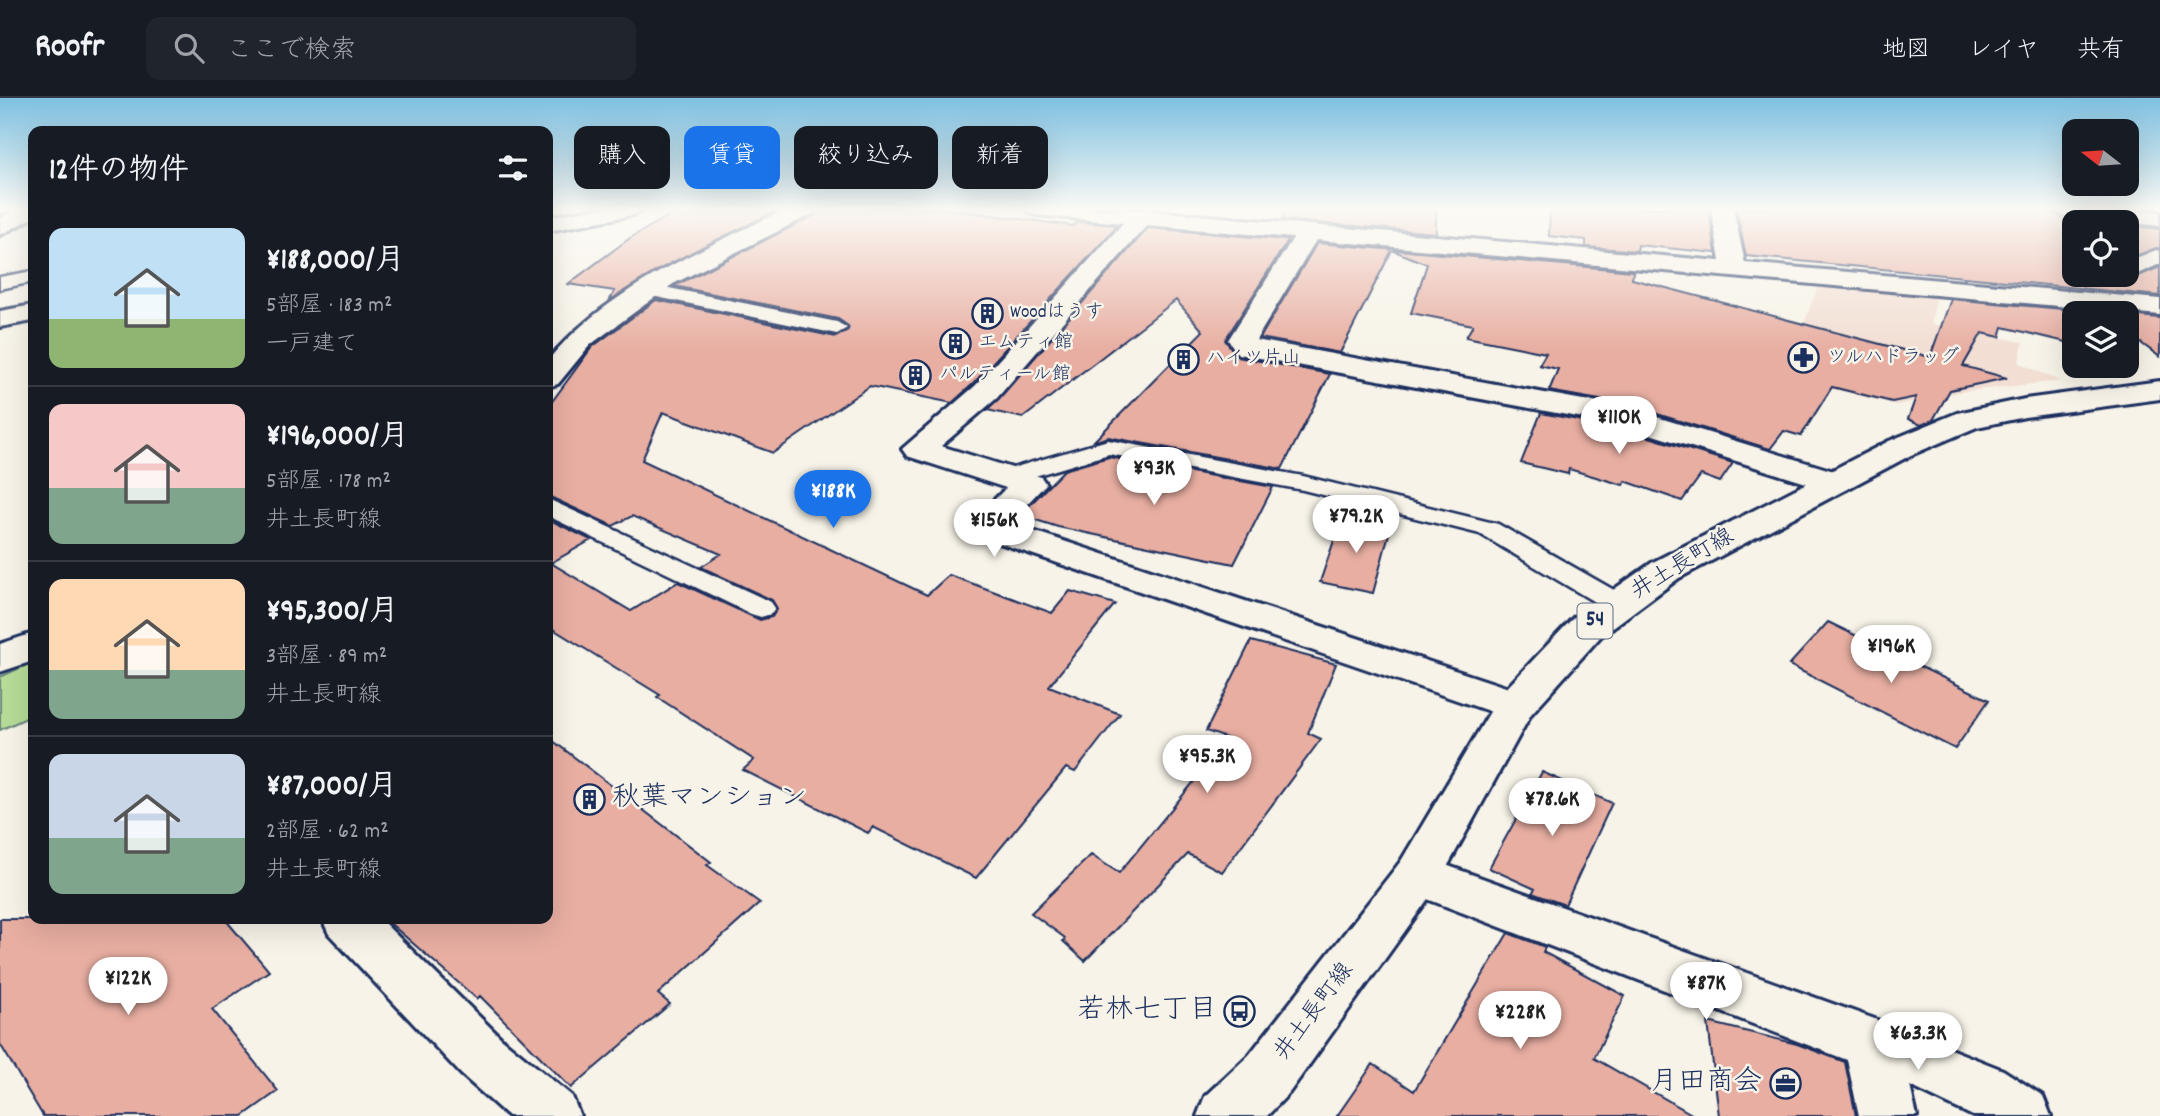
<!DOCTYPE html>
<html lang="ja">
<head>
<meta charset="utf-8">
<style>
  body { margin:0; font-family:Dekko,"Klee One",sans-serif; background:#20242c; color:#f1f3f6; height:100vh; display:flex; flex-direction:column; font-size:26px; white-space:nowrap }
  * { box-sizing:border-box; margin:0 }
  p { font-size:23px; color:#9ea1a6 }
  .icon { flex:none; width:38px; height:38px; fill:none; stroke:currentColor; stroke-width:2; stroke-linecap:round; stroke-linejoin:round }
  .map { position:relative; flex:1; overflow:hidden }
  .side { position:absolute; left:28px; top:28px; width:525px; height:798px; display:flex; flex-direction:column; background:#171b24; border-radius:14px; box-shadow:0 7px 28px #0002 }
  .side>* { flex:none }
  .banner { position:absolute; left:574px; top:28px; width:665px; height:63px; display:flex; gap:14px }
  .needle { width:46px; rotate:287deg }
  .buttons { position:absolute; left:2062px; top:21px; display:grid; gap:14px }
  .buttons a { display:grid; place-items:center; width:77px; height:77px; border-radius:14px; background:#171b24; box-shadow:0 7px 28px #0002; font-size:35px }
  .price { position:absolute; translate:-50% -60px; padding:0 16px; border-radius:24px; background:#fff; color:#222; font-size:23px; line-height:46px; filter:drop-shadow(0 2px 4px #0008) }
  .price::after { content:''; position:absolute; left:50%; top:42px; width:21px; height:16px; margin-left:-10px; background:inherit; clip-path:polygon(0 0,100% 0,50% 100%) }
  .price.selected { background:#1a73e8; color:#fff }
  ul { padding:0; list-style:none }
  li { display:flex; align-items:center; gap:21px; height:175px; padding:0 21px }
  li+li { border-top:2px solid #363941 }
  li span { display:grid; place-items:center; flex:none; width:196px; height:140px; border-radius:14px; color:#555 }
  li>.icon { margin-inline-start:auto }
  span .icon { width:84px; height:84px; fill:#fffc; stroke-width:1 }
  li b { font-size:30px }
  h2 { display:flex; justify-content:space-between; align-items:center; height:84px; padding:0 21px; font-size:30px }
  .tag { padding:0 24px; border-radius:14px; background:#171b24; box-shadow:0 7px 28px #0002; font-size:24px; line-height:63px }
  .tag.selected { background:#1a73e8; color:#fff }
  header { display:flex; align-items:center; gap:42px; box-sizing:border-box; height:98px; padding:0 35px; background:#171b24; border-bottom:2px solid #363941 }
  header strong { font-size:33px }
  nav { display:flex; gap:38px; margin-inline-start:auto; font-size:24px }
  .search { width:490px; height:63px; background:#20242c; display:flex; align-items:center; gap:18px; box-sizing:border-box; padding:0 24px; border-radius:14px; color:#9ea1a6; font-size:26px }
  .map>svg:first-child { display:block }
  .built { fill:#f2ded3 }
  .green { fill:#b6dc98; stroke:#68867b; stroke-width:2 }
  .building { fill:#e8aea2; stroke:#1b2f5e; stroke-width:2 }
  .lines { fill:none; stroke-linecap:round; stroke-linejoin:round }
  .service-casing { stroke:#1b2f5e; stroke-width:5 }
  .minor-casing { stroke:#1b2f5e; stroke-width:6 }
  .primary-casing { stroke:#1b2f5e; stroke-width:6 }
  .service { fill:#f7f3e8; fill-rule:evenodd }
  .minor { fill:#f7f3e8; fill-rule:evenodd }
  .primary { fill:#f7f3e8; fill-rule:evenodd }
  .labels { text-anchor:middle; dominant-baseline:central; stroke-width:5; stroke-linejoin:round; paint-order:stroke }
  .far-poi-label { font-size:19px; fill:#1b2f5e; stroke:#f7f3e8; text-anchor:start }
  .shield { fill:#f7f3e8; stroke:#5d6a87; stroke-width:2 }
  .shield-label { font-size:21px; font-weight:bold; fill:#1b2f5e }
  .street-label { font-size:23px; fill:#1b2f5e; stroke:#f7f3e8 }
  .near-poi-label { font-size:28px; fill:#1b2f5e; stroke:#f7f3e8; text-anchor:end }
</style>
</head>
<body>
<header>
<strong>Roofr</strong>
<div class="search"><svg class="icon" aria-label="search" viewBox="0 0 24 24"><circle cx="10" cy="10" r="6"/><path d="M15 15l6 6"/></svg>ここで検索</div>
<nav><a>地図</a><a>レイヤ</a><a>共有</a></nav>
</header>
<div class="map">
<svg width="2160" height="1018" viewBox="0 0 2160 1018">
  <rect width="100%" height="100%" fill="#f7f3e8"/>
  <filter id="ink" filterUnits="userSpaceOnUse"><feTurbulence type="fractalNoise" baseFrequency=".0143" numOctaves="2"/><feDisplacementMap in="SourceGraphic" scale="14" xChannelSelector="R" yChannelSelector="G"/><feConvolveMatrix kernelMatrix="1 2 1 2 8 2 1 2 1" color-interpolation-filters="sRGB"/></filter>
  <g filter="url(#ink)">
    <path class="built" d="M 1820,183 L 1937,195 L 1931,226 L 2023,244 L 2019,265 L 2060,283 L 1958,294 L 1896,307 L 1693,256 L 1802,231 Z"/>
    <path class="green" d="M 33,564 L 33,617 L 0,632 L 0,579 Z"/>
    <path class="building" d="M 683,110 L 782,110 L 658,172 L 609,203 L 615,193 L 568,186 L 630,140 Z
      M 820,110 L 941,110 L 1073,128 L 1078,124 L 1118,127 L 973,286 L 952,305 L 870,288 L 773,355 L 663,314 L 642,362 L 927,497 L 949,477 L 1052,515 L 1070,493 L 1115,506 L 1049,588 L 1120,616 L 1075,674 L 1066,670 L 976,780 L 873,729 L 868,735 L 743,672 L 754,662 L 657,599 L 660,597 L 548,528 L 548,421 L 591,442 L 551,465 L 631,513 L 678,484 L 760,522 L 772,519 L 777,511 L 772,502 L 701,469 L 721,456 L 632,418 L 613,428 L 548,398 L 548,309 L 592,249 L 656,202 L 836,239 L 848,232 L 848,228 L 838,221 L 674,188 L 815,117 Z
      M 1285,110 L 1436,110 L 1436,135 L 1282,122 Z
      M 1550,110 L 1709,110 L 1716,155 L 1638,147 L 1637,153 L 1586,149 L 1586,142 L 1549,138 Z
      M 1736,110 L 2049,110 L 2062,120 L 2103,124 L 2074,124 L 2074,177 L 2113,177 L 2127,183 L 2160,169 L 2160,198 L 1746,158 Z
      M 2126,127 L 2160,131 L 2160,150 L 2126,161 Z
      M 1148,130 L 1288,142 L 1225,242 L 1238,259 L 1330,276 L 1282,371 L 1108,339 L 1093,344 L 1203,233 L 1176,202 L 1023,320 L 987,312 Z
      M 1317,145 L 1633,173 L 1632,181 L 1930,259 L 1951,201 L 2074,212 L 2074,246 L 2003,229 L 2000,239 L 1982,235 L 1963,268 L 2007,280 L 1950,292 L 1933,322 L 1921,327 L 1908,321 L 1916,299 L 1892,304 L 1832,289 L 1801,338 L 1784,333 L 1770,351 L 1628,307 L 1549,293 L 1558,271 L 1539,267 L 1546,255 L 1466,239 L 1473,227 L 1411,215 L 1427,166 L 1392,152 L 1340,255 L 1260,240 Z
      M 2126,217 L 2160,220 L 2160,259 L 2126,234 Z
      M 1541,315 L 1620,330 L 1733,365 L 1720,384 L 1701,377 L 1682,403 L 1625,383 L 1623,387 L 1569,371 L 1568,376 L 1521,365 Z
      M 1109,359 L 1273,389 L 1234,466 L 1058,429 L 1020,417 L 1064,372 Z
      M 1342,419 L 1391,428 L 1373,495 L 1320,484 Z
      M 1828,524 L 1989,602 L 1955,651 L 1789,567 Z
      M 1251,543 L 1336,566 L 1308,635 L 1321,641 L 1222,774 L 1188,756 L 1085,863 L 1063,843 L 1065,840 L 1031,815 L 1091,757 L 1119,775 L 1229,641 L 1206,633 Z
      M 548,639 L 711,764 L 707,767 L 760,805 L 658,896 L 670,906 L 571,990 L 480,898 L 477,901 L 385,821 L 548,821 Z
      M 1542,674 L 1612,705 L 1565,807 L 1532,795 L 1535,791 L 1489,770 Z
      M 0,821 L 225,821 L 269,873 L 212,911 L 278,993 L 243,1018 L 43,1018 L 0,946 Z
      M 1508,835 L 1545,849 L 1543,854 L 1625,898 L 1594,960 L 1695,1018 L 1337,1018 L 1373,966 L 1414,993 Z
      M 1708,924 L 1797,946 L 1845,964 L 1856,1018 L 1719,1018 Z"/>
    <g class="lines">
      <defs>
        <path id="service" d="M 33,173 L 33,184 L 0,191 L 0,179 Z
          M 649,186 L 837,224 L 847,230 L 837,236 L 642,196 L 640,192 L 642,188 Z
          M 1108,342 L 1303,378 L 1498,426 L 1628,500 L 1632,506 L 1628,512 L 1618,515 L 1608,512 L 1480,436 L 1303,392 L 1109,356 L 1008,386 L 999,384 L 996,379 L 999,374 Z
          M 548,401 L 771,504 L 775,510 L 771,516 L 761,519 L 751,516 L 548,418 Z"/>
        <path id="minor" d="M 18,110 L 33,110 L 33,120 L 0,137 L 0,120 Z
          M 597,110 L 644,110 L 633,117 L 548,133 L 548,119 Z
          M 788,110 L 817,110 L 814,115 L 673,186 L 590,247 L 558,286 L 548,289 L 548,262 C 609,189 704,151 788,110 Z
          M 1024,110 L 1141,112 L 1720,163 L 1711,110 L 1733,110 L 1745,165 L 2160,201 L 2160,217 L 1316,142 L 1256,242 L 1627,310 L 1847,377 L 1852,384 L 1847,391 L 1835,394 L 1621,327 L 1238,256 L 1228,242 L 1293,140 L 1147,127 L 997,300 L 941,348 L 1041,379 L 1046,386 L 1009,425 L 1530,597 L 1536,607 L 1530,617 L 1515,622 L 973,436 L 967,429 L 1006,390 L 907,358 L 902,351 L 975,288 L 1123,125 L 1035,117 Z
          M 2051,110 L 2122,110 L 2160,114 L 2160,128 L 2062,117 Z
          M 2156,152 L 2160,153 L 2160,166 L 2126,181 L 2116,177 L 2126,177 L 2126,164 Z
          M 33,207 L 33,223 L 0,229 L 0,213 Z
          M 33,535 L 33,563 L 0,574 L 0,546 Z
          M 1418,757 L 1872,920 L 2003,972 L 2043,998 L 2051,1018 L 1973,1018 L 1910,988 L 1917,1018 L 1859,1018 L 1847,962 L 1401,791 L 1393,777 L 1401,763 Z
          M 322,821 L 380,821 L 501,940 L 572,998 L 580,1018 L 508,1018 L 461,976 L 329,836 Z"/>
        <path id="primary" d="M 2160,283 L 2160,301 L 2025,319 L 1977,329 L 1911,357 L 1679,480 L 1601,538 L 1531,616 L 1435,791 L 1289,995 L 1267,1018 L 1197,1018 L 1205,998 L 1249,957 L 1401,763 L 1500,597 L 1573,520 L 1653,464 L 1889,343 L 1957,315 L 2025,301 Z"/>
      </defs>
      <use href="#service" class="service-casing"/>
      <use href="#minor" class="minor-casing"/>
      <use href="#primary" class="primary-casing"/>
      <use href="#service" class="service"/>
      <use href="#minor" class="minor"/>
      <use href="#primary" class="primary"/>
    </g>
  </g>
  <linearGradient id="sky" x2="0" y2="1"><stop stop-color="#7ec0e0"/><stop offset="0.44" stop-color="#fbfaf5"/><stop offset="1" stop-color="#fbfaf5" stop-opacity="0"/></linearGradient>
  <rect width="2160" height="252" fill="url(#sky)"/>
  <defs>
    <symbol id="building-ring" viewBox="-11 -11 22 22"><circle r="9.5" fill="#f7f3e8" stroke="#1b2f5e" stroke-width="1.5"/><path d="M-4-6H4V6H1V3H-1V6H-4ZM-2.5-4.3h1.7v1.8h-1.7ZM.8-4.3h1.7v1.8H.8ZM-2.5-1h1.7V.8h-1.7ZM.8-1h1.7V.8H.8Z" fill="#1b2f5e"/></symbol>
    <symbol id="pharmacy-ring" viewBox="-11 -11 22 22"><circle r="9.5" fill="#f7f3e8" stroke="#1b2f5e" stroke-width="1.5"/><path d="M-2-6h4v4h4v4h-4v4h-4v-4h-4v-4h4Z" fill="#1b2f5e"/></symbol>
    <symbol id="bus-ring" viewBox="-11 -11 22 22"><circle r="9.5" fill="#f7f3e8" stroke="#1b2f5e" stroke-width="1.5"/><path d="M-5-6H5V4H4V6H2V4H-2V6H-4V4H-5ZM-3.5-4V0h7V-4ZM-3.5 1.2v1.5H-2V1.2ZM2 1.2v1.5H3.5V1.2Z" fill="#1b2f5e"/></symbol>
    <symbol id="office-ring" viewBox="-11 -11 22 22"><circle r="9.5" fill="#f7f3e8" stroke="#1b2f5e" stroke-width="1.5"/><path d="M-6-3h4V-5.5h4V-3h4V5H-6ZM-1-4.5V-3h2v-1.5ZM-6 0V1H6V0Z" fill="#1b2f5e"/></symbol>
  </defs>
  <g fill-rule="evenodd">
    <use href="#building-ring" x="970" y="198" width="35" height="35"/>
    <use href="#building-ring" x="938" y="228" width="35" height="35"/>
    <use href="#pharmacy-ring" x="1786" y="242" width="35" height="35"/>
    <use href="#building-ring" x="1166" y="244" width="35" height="35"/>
    <use href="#building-ring" x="898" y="260" width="35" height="35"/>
    <use href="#building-ring" x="572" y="684" width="35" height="35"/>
    <use href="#bus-ring" x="1222" y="896" width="35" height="35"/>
    <use href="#office-ring" x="1768" y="968" width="35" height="35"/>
  </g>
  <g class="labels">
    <g class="far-poi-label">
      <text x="1010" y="215">Woodはうす</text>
      <text x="978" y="245">エムティ館</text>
      <text x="1827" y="260">ツルハドラッグ</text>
      <text x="1206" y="261">ハイツ片山</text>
      <text x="939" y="277">パルティール館</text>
    </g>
    <rect class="shield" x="1577.5" y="505.5" width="35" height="35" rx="5"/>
    <g class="shield-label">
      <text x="1595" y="523">54</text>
    </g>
    <g class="street-label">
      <text transform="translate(1683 467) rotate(-31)">井土長町線</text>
      <text transform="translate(1315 914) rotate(-53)">井土長町線</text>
    </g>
    <g class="near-poi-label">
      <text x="612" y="702" text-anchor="start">秋葉マンション</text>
      <text x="1217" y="914">若林七丁目</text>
      <text x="1762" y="986">月田商会</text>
    </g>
  </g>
</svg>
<div class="buttons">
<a><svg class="needle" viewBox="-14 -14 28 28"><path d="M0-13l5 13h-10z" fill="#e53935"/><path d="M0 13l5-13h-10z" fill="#9ea1a6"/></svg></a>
<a><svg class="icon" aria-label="locate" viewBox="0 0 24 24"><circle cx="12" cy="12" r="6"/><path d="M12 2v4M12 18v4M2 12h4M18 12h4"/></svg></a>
<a><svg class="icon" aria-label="layers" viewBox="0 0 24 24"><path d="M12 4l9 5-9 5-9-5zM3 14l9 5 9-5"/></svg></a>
</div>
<b class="price" style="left:1619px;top:358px">¥110K</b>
<b class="price" style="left:1154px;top:409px">¥93K</b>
<b class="price selected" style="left:833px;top:432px">¥188K</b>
<b class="price" style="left:1356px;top:457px">¥79.2K</b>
<b class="price" style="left:994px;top:461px">¥156K</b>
<b class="price" style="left:1891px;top:587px">¥196K</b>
<b class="price" style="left:1207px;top:697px">¥95.3K</b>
<b class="price" style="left:1552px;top:740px">¥78.6K</b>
<b class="price" style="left:128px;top:919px">¥122K</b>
<b class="price" style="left:1706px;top:924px">¥87K</b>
<b class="price" style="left:1520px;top:953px">¥228K</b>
<b class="price" style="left:1918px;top:974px">¥63.3K</b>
<div class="banner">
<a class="tag">購入</a>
<a class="tag selected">賃貸</a>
<a class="tag">絞り込み</a>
<a class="tag">新着</a>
</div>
<section class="side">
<h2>12件の物件<svg class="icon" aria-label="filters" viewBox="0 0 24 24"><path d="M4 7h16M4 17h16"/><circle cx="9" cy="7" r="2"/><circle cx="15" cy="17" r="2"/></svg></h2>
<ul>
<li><span style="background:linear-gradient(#bfe0f5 65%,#8fb573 0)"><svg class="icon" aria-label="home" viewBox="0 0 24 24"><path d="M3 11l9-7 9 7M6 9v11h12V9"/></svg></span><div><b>¥188,000/月</b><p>5部屋 · 183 m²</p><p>一戸建て</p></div></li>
<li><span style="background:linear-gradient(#f6c9c9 60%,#7fa58c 0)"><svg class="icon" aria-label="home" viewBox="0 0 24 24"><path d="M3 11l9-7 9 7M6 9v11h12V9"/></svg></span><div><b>¥196,000/月</b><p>5部屋 · 178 m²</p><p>井土長町線</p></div></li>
<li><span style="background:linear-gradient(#ffd9b3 65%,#7fa58c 0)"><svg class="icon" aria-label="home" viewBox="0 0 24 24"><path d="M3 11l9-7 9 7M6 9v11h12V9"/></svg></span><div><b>¥95,300/月</b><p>3部屋 · 89 m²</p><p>井土長町線</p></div></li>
<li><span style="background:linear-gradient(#c9d6e8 60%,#7fa58c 0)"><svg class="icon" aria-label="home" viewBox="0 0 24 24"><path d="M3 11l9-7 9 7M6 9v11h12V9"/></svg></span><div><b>¥87,000/月</b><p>2部屋 · 62 m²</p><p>井土長町線</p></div></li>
</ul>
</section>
</div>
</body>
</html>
